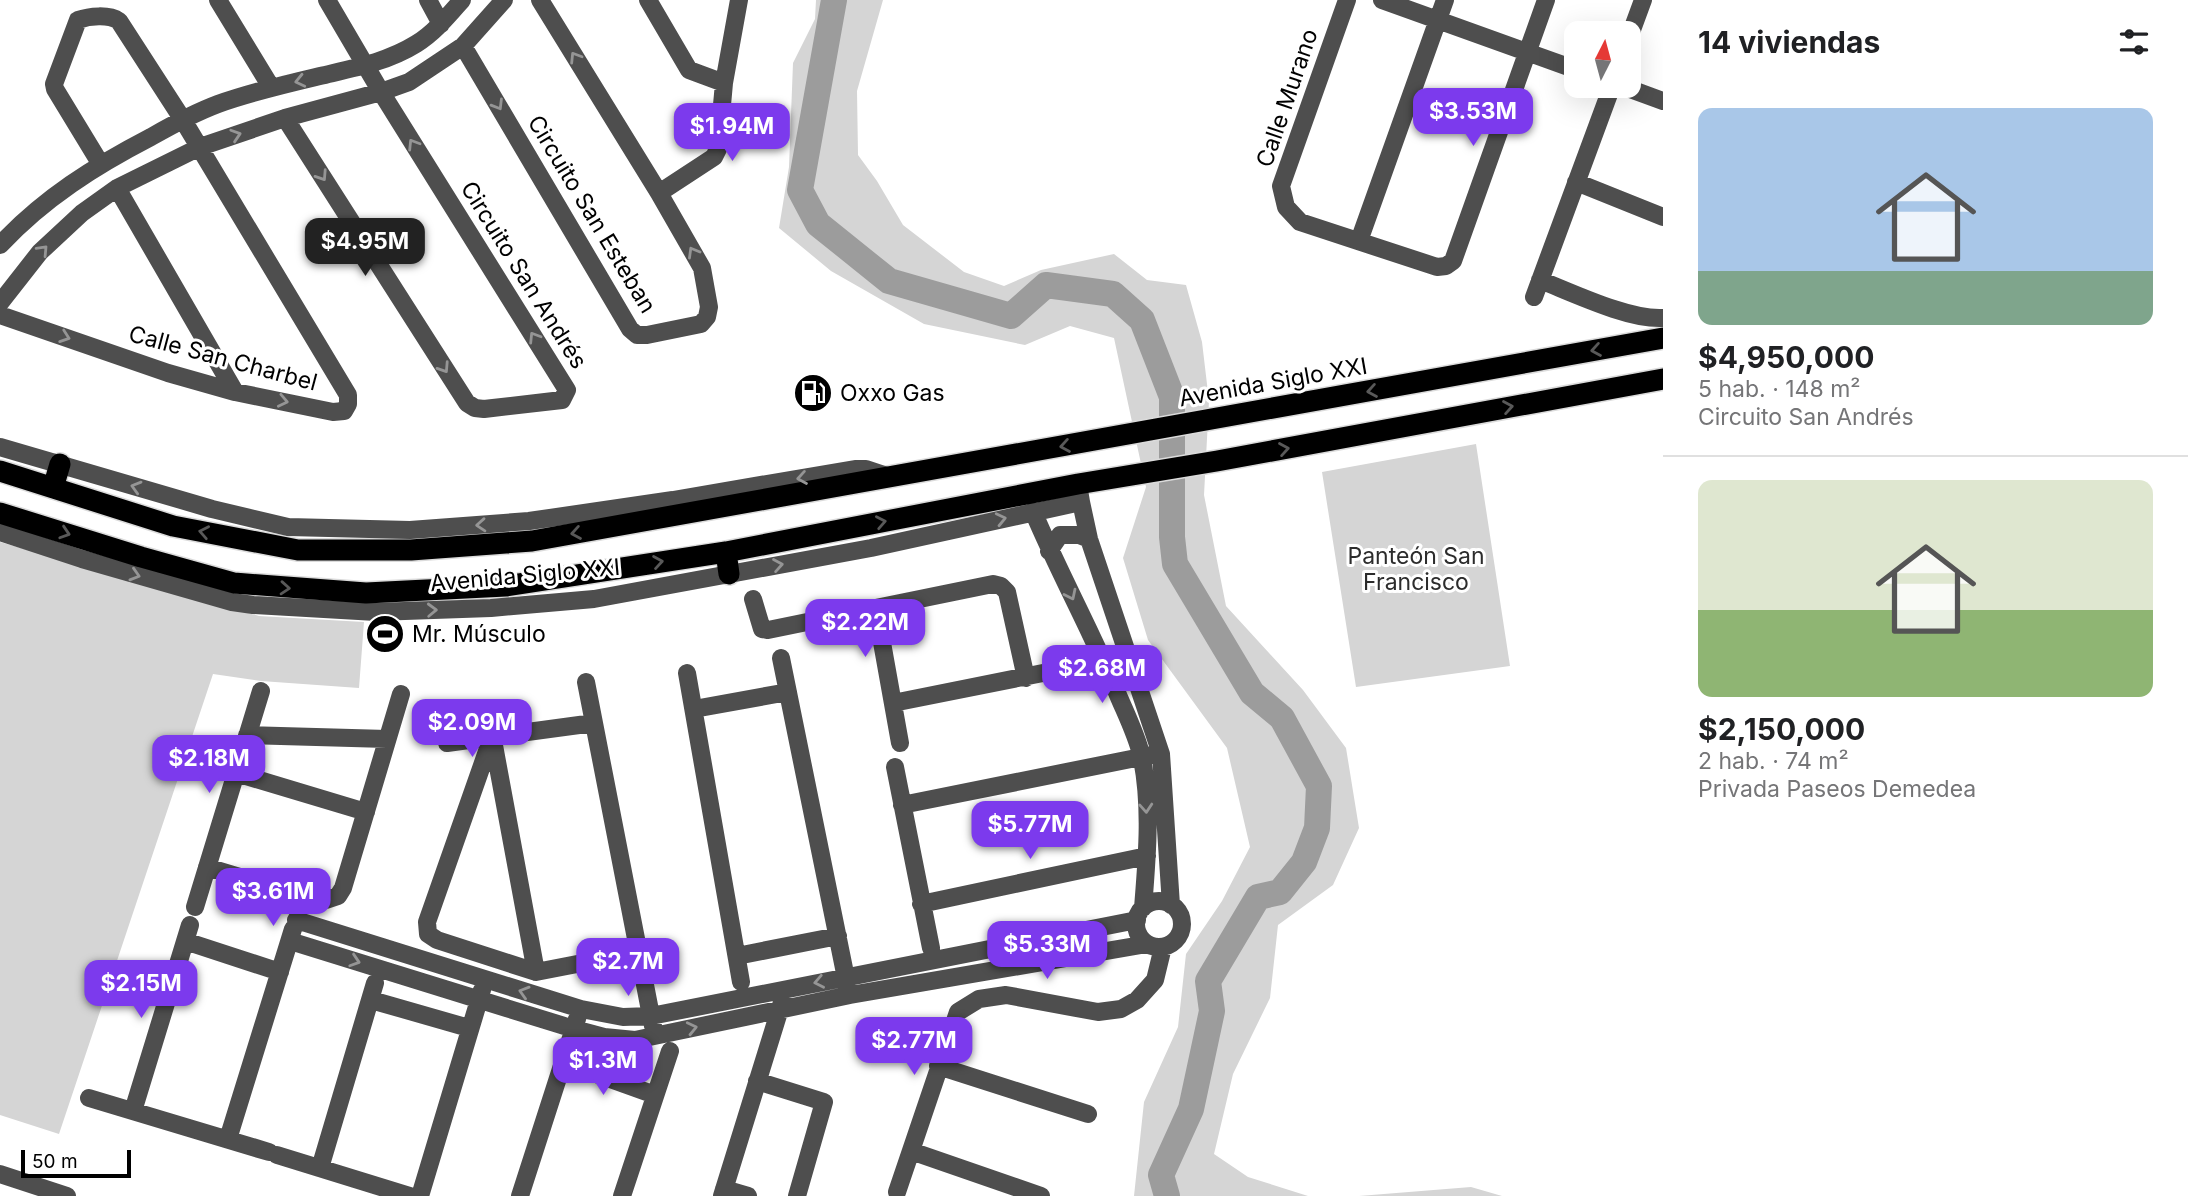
<!DOCTYPE html>
<html lang="es">
<head>
<meta charset="utf-8">
<style>
  body { margin:0; font-family:Inter,sans-serif; background:#f6f6f6; color:#202124; height:100vh; display:flex; flex-direction:column; font-size:26px; white-space:nowrap }
  * { box-sizing:border-box; margin:0 }
  p { font-size:23px; color:#757577 }
  .icon { flex:none; width:38px; height:38px; fill:none; stroke:currentColor; stroke-width:2; stroke-linecap:round; stroke-linejoin:round }
  .map { position:relative; flex:1; overflow:hidden }
  .drawer { display:flex; flex-direction:column; background:#fff; width:525px }
  .drawer>* { flex:none }
  .needle { width:46px; rotate:6deg }
  .buttons { position:absolute; left:1564px; top:21px; display:grid; gap:14px }
  .buttons a { display:grid; place-items:center; width:77px; height:77px; border-radius:14px; background:#fff; box-shadow:0 7px 28px #0002; font-size:35px }
  .scale { position:absolute; left:21px; bottom:18px; width:110px; box-sizing:border-box; padding-left:7px; border:4px solid #000; border-top:0; font-size:19px; line-height:24px; white-space:nowrap; color:#000; -webkit-text-stroke:5px #fff; paint-order:stroke }
  .price { position:absolute; translate:-50% -60px; padding:0 16px; border-radius:14px; background:#7c3aed; color:#fff; font-size:23px; line-height:46px; filter:drop-shadow(0 2px 4px #0008) }
  .price::after { content:''; position:absolute; left:50%; top:42px; width:21px; height:16px; margin-left:-10px; background:inherit; clip-path:polygon(0 0,100% 0,50% 100%) }
  .price.current { background:#222; color:#fff }
  ul { padding:0; list-style:none }
  li { display:grid; align-content:center; gap:14px; height:371px; padding:0 35px }
  li+li { border-top:2px solid #e0e0e0 }
  li span { display:grid; place-items:center; height:217px; border-radius:14px; color:#555 }
  li>.icon { margin-inline-start:auto }
  span .icon { width:126px; height:126px; fill:#fffc; stroke-width:1 }
  li b { font-size:30px }
  h2 { display:flex; justify-content:space-between; align-items:center; height:84px; padding:0 35px; font-size:30px }
  main { display:flex; flex:1; min-height:0 }
  .map>svg:first-child { display:block }
  .green { fill:#d5d5d5 }
  .lines { fill:none; stroke-linecap:round; stroke-linejoin:round }
  .river { stroke:#9c9c9c; stroke-width:26 }
  .highway-casing { stroke:#dbdbdb; stroke-width:24 }
  .minor { stroke:#4e4e4e; stroke-width:18 }
  .highway { stroke:#000; stroke-width:21 }
  .oneway { stroke:#959595 }
  .oneway2 { stroke:#595959 }
  .labels { text-anchor:middle; dominant-baseline:central; stroke-width:6; stroke-linejoin:round; paint-order:stroke }
  .street-label { font-size:23px; fill:#000; stroke:#fff }
  .poi-label { font-size:23px; fill:#000; stroke:#fff; text-anchor:start }
  .park-label { font-size:23px; fill:#2c2c2c; stroke:#fff }
</style>
</head>
<body>
<main>
<div class="map">
<svg width="1663" height="1196" viewBox="0 0 1663 1196">
  <rect width="100%" height="100%" fill="#fff"/>
  <path class="green" d="M 816,0 L 883,0 L 857,91 L 858,155 L 877,181 L 903,225 L 964,272 L 1004,286 L 1041,270 L 1114,254 L 1147,280 L 1186,285 L 1202,342 L 1209,401 L 1204,495 L 1226,606 L 1303,690 L 1346,748 L 1359,828 L 1333,885 L 1278,925 L 1270,998 L 1233,1074 L 1214,1154 L 1248,1177 L 1308,1196 L 1134,1196 L 1144,1102 L 1178,1027 L 1186,954 L 1222,901 L 1250,847 L 1227,748 L 1148,640 L 1123,558 L 1146,487 L 1114,338 L 1070,326 L 1025,345 L 924,324 L 831,271 L 779,228 L 789,167 L 793,63 L 815,19 Z
    M 1476,444 L 1510,666 L 1356,687 L 1322,472 Z
    M 0,542 L 259,616 L 364,622 L 359,688 L 261,681 L 213,674 L 59,1134 L 0,1115 Z
    M 1471,1187 L 1502,1196 L 1359,1196 Z"/>
  <g class="lines">
    <path class="river" d="M 834,0 L 800,190 L 818,224 L 889,281 L 1011,316 L 1046,285 L 1113,294 L 1142,320 L 1172,397 L 1172,537 L 1175,564 L 1252,693 L 1282,718 L 1319,786 L 1317,828 L 1304,862 L 1280,892 L 1258,897 L 1208,981 L 1212,1011 L 1191,1109 L 1161,1175 L 1167,1196"/>
    <defs>
      <path id="highway" d="M 0,471 L 173,526 L 298,550 L 411,550 L 532,541 L 1663,338
        M 53,488 L 60,464
        M 0,513 L 141,557 L 234,583 L 366,593 L 506,586 L 726,552 L 1078,484 L 1217,461 L 1663,379
        M 726,552 L 729,574"/>
    </defs>
    <use href="#highway" class="highway-casing"/>
    <path class="minor" d="M 218,0 L 271,87
      M 428,0 L 441,24
      M 648,0 L 689,70 L 724,83
      M 1347,0 L 1281,186 L 1286,207 L 1300,222 L 1437,267 L 1446,266 L 1453,261 L 1546,0
      M 1382,0 L 1577,70
      M 1629,38 L 1643,0
      M 463,46 L 630,329 L 637,335 L 647,335 L 701,324 L 707,317 L 709,307 L 702,268 L 659,193 L 540,0
      M 1622,86 L 1663,101
      M 285,118 L 467,403 L 475,408 L 484,409 L 562,400 L 567,390 L 381,92 L 327,0
      M 1576,182 L 1663,217
      M 117,188 L 235,392
      M 659,193 L 714,157 L 718,149 L 724,83 L 739,0
      M 1359,241 L 1445,0
      M 0,245 C 44,198 95,166 151,137 C 172,125 194,113 218,104 C 251,92 286,84 320,76 C 354,68 387,62 416,44 C 434,33 448,16 462,0
      M 1540,280 C 1573,293 1629,320 1663,318
      M 1534,297 L 1612,86
      M 0,303 L 40,252 L 82,213 L 117,188 L 200,147 L 285,118 L 381,92 L 409,82 L 463,46 L 504,0
      M 0,315 L 168,373 L 235,392 L 333,412 L 344,411 L 348,404 L 348,395 L 183,120 L 119,21 C 109,14 89,16 78,20 L 54,84 L 55,89 L 100,163
      M 0,447 L 212,509 L 288,527 L 410,530 L 529,521 L 673,500 L 855,469 L 866,469 L 890,477
      M 1081,502 L 1089,539 L 1161,754 L 1171,905
      M 1033,511 C 1059,573 1092,632 1118,695 C 1126,714 1136,734 1141,754 C 1152,804 1147,858 1143,908
      M 0,532 L 82,559 L 232,602 L 253,605 L 376,612 L 491,608 L 594,599 L 871,548 L 1081,502 L 1078,484
      M 1049,551 L 1060,535 L 1079,535 L 1089,539
      M 753,599 L 762,629 L 768,630 L 993,584 L 1001,586 L 1007,592 L 1026,678
      M 876,609 L 900,743
      M 781,658 L 848,988
      M 687,673 L 741,982
      M 586,682 L 653,1026
      M 893,703 L 1113,659
      M 694,709 L 788,692
      M 247,735 L 387,739
      M 492,737 L 427,922 L 428,934 L 437,940 L 536,972 L 639,952
      M 493,740 L 536,972
      M 447,743 L 594,723
      M 895,767 L 931,948
      M 236,773 L 366,812
      M 902,805 L 1151,755
      M 207,867 L 303,896 L 326,900 L 338,896 L 343,888 L 401,694
      M1136 924a23 23 0 1 1 46 0a23 23 0 1 1-46 0Z
      M 921,904 L 1147,856
      M 195,907 L 261,691
      M 296,920 L 581,1009 L 623,1017 L 651,1016 L 1137,920
      M 185,941 L 280,972
      M 290,941 L 574,1029 L 604,1037 L 635,1040 L 850,995 L 1147,944
      M 737,956 L 838,936
      M 371,1000 L 469,1028
      M 563,1062 L 655,1095
      M 938,1066 L 1088,1114
      M 757,1081 L 824,1102 L 797,1196
      M 89,1098 L 269,1152
      M 133,1111 L 190,925
      M 228,1139 L 293,929
      M 911,1151 L 1041,1196
      M 277,1155 L 410,1196
      M 320,1168 L 375,983
      M 0,1174 L 67,1196
      M 724,1189 L 748,1196
      M 897,1192 L 958,1012 L 979,999 L 1006,995 L 1098,1012 L 1121,1009 L 1137,1000 L 1155,980 L 1163,947
      M 420,1196 L 482,990
      M 520,1196 L 577,1019
      M 622,1196 L 670,1051
      M 722,1196 L 783,999"/>
    <use href="#highway" class="highway"/>
  </g>
  <defs><path id="oneway-chevron" d="M-2-3.5L2.5 0L-2 3.5" fill="none" stroke-width="1.6" stroke-linecap="round" stroke-linejoin="round" transform="scale(1.75)"/></defs>
  <g class="oneway">
    <use href="#oneway-chevron" transform="translate(575 57) rotate(-122)"/>
    <use href="#oneway-chevron" transform="translate(300 81) rotate(167)"/>
    <use href="#oneway-chevron" transform="translate(498 105) rotate(59)"/>
    <use href="#oneway-chevron" transform="translate(236 135) rotate(-18)"/>
    <use href="#oneway-chevron" transform="translate(413 144) rotate(-122)"/>
    <use href="#oneway-chevron" transform="translate(322 176) rotate(57)"/>
    <use href="#oneway-chevron" transform="translate(43 250) rotate(-47)"/>
    <use href="#oneway-chevron" transform="translate(693 252) rotate(-120)"/>
    <use href="#oneway-chevron" transform="translate(65 337) rotate(19)"/>
    <use href="#oneway-chevron" transform="translate(534 337) rotate(-122)"/>
    <use href="#oneway-chevron" transform="translate(444 368) rotate(57)"/>
    <use href="#oneway-chevron" transform="translate(283 401) rotate(12)"/>
    <use href="#oneway-chevron" transform="translate(802 478) rotate(170)"/>
    <use href="#oneway-chevron" transform="translate(136 487) rotate(-164)"/>
    <use href="#oneway-chevron" transform="translate(1001 519) rotate(-13)"/>
    <use href="#oneway-chevron" transform="translate(481 525) rotate(176)"/>
    <use href="#oneway-chevron" transform="translate(778 565) rotate(-10)"/>
    <use href="#oneway-chevron" transform="translate(135 575) rotate(17)"/>
    <use href="#oneway-chevron" transform="translate(1071 595) rotate(64)"/>
    <use href="#oneway-chevron" transform="translate(432 610) rotate(-2)"/>
    <use href="#oneway-chevron" transform="translate(1146 808) rotate(86)"/>
    <use href="#oneway-chevron" transform="translate(355 961) rotate(18)"/>
    <use href="#oneway-chevron" transform="translate(819 982) rotate(169)"/>
    <use href="#oneway-chevron" transform="translate(524 992) rotate(-163)"/>
    <use href="#oneway-chevron" transform="translate(692 1028) rotate(-13)"/>
  </g>
  <g class="oneway2">
    <use href="#oneway-chevron" transform="translate(1596 350) rotate(170)"/>
    <use href="#oneway-chevron" transform="translate(1372 391) rotate(170)"/>
    <use href="#oneway-chevron" transform="translate(1508 407) rotate(-10)"/>
    <use href="#oneway-chevron" transform="translate(1065 446) rotate(170)"/>
    <use href="#oneway-chevron" transform="translate(1284 449) rotate(-10)"/>
    <use href="#oneway-chevron" transform="translate(881 522) rotate(-11)"/>
    <use href="#oneway-chevron" transform="translate(204 532) rotate(-169)"/>
    <use href="#oneway-chevron" transform="translate(65 533) rotate(18)"/>
    <use href="#oneway-chevron" transform="translate(576 533) rotate(170)"/>
    <use href="#oneway-chevron" transform="translate(658 562) rotate(-9)"/>
    <use href="#oneway-chevron" transform="translate(285 588) rotate(4)"/>
  </g>
  <defs>
    <symbol id="fuel-disc" viewBox="-11 -11 22 22"><circle r="9.5" fill="#000" stroke="#fff"/><path d="M-5.5-6h7V0h2V4h1.3V-2.5L3-4.5l.8-.8L6-3V5H2.5V1h-1V6h-7ZM-4.2-4.7v3.2H.2V-4.7Z" fill="#fff"/></symbol>
    <symbol id="stadium-disc" viewBox="-11 -11 22 22"><circle r="9.5" fill="#000" stroke="#fff"/><path d="M0-5a6.5 5 0 1 0 0 10a6.5 5 0 1 0 0-10ZM-3.5-1.8h7v3.6h-7Z" fill="#fff"/></symbol>
  </defs>
  <g fill-rule="evenodd">
    <use href="#fuel-disc" x="791" y="371" width="44" height="44"/>
    <use href="#stadium-disc" x="363" y="612" width="44" height="44"/>
  </g>
  <g class="labels">
    <g class="street-label">
      <text transform="translate(1287 98) rotate(-71)">Calle Murano</text>
      <text transform="translate(592 214) rotate(59)">Circuito San Esteban</text>
      <text transform="translate(524 275) rotate(58)">Circuito San Andrés</text>
      <text transform="translate(223 358) rotate(15)">Calle San Charbel</text>
      <text transform="translate(1273 382) rotate(-10)">Avenida Siglo XXI</text>
      <text transform="translate(525 575) rotate(-5)">Avenida Siglo XXI</text>
    </g>
    <g class="poi-label">
      <text x="840" y="393">Oxxo Gas</text>
      <text x="412" y="634">Mr. Músculo</text>
    </g>
    <g class="park-label">
      <text x="1416" y="556">Panteón San<tspan x="1416" dy="26">Francisco</tspan></text>
    </g>
  </g>
</svg>
<div class="buttons">
<a><svg class="needle" viewBox="-14 -14 28 28"><path d="M0-13l5 13h-10z" fill="#e53935"/><path d="M0 13l5-13h-10z" fill="#757577"/></svg></a>
</div>
<div class="scale">50 m</div>
<b class="price" style="left:1473px;top:148px">$3.53M</b>
<b class="price" style="left:732px;top:163px">$1.94M</b>
<b class="price current" style="left:365px;top:278px">$4.95M</b>
<b class="price" style="left:865px;top:659px">$2.22M</b>
<b class="price" style="left:1102px;top:705px">$2.68M</b>
<b class="price" style="left:472px;top:759px">$2.09M</b>
<b class="price" style="left:209px;top:795px">$2.18M</b>
<b class="price" style="left:1030px;top:861px">$5.77M</b>
<b class="price" style="left:273px;top:928px">$3.61M</b>
<b class="price" style="left:1047px;top:981px">$5.33M</b>
<b class="price" style="left:628px;top:998px">$2.7M</b>
<b class="price" style="left:141px;top:1020px">$2.15M</b>
<b class="price" style="left:914px;top:1077px">$2.77M</b>
<b class="price" style="left:603px;top:1097px">$1.3M</b>
</div>
<section class="drawer">
<h2>14 viviendas<svg class="icon" aria-label="filters" viewBox="0 0 24 24"><path d="M4 7h16M4 17h16"/><circle cx="9" cy="7" r="2"/><circle cx="15" cy="17" r="2"/></svg></h2>
<ul>
<li><span style="background:linear-gradient(#a9c7e8 75%,#7fa58c 0)"><svg class="icon" aria-label="home" viewBox="0 0 24 24"><path d="M3 11l9-7 9 7M6 9v11h12V9"/></svg></span><div><b>$4,950,000</b><p>5 hab. · 148 m²</p><p>Circuito San Andrés</p></div></li>
<li><span style="background:linear-gradient(#dfe7d0 60%,#8fb573 0)"><svg class="icon" aria-label="home" viewBox="0 0 24 24"><path d="M3 11l9-7 9 7M6 9v11h12V9"/></svg></span><div><b>$2,150,000</b><p>2 hab. · 74 m²</p><p>Privada Paseos Demedea</p></div></li>
</ul>
</section>
</main>
</body>
</html>
